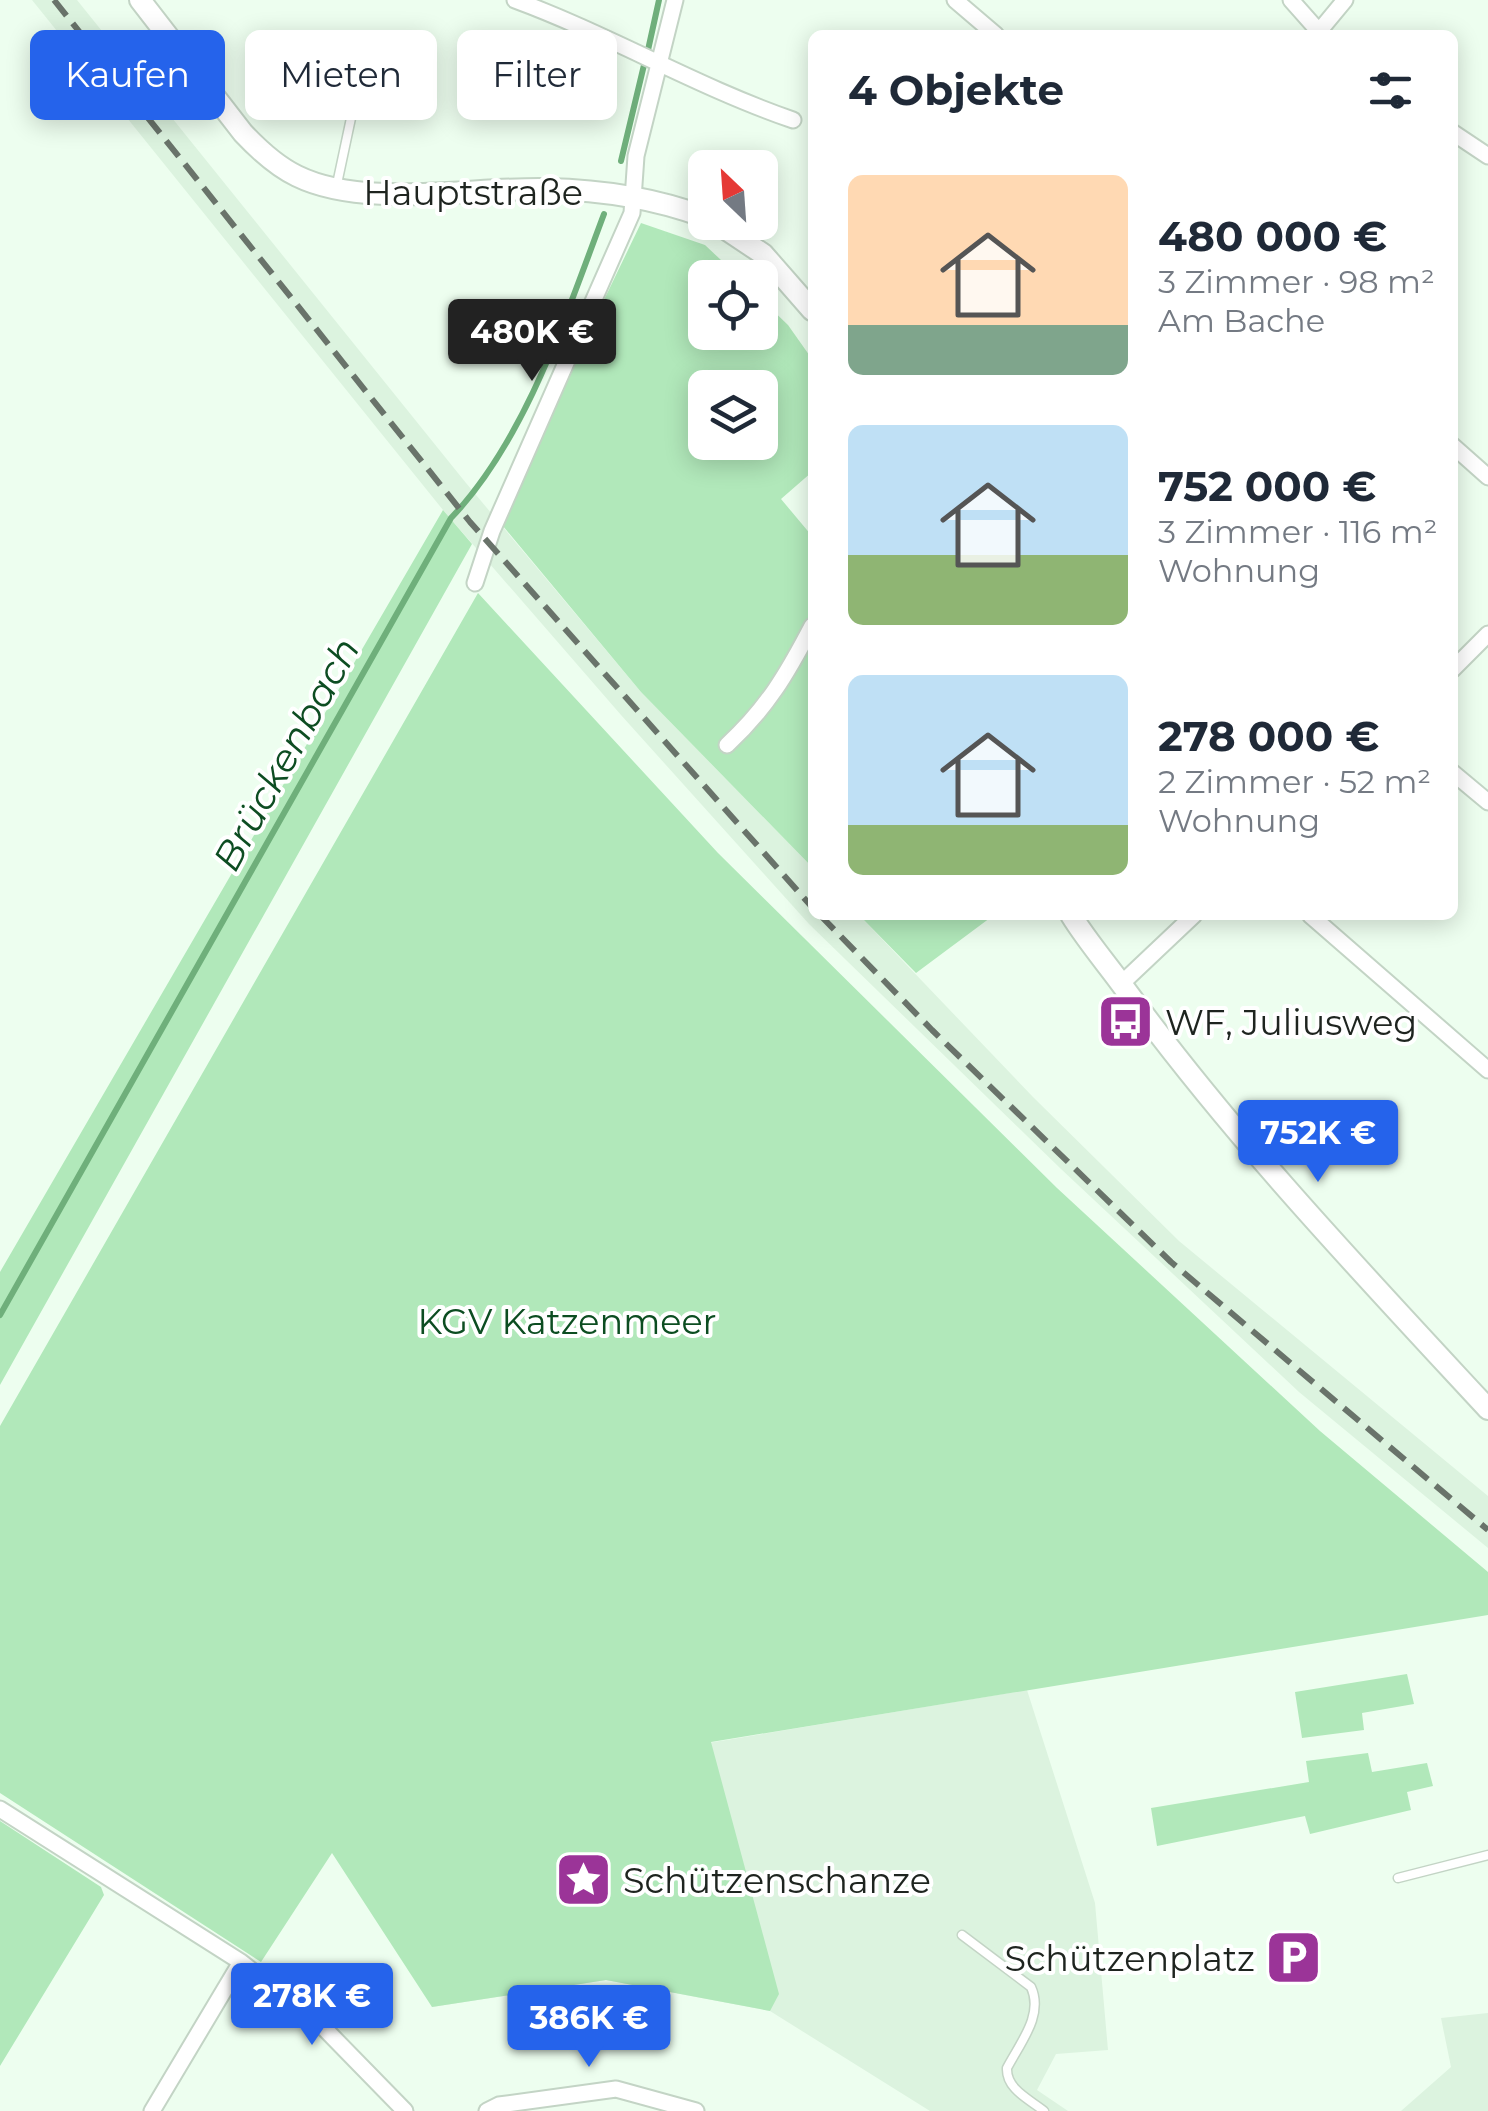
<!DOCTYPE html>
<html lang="de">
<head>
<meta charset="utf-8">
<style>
  body { margin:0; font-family:Montserrat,sans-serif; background:#f2f2f3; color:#1f2937; height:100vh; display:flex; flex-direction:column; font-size:38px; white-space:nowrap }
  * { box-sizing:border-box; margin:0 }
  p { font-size:32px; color:#747a83 }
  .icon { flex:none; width:55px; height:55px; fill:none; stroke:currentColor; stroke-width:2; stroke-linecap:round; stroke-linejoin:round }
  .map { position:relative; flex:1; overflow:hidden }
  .drawer { position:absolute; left:808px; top:30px; width:650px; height:890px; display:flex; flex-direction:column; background:#fff; border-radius:15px; box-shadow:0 5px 25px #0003 }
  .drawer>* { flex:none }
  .hud { position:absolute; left:30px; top:30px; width:628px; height:90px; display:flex; gap:20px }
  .needle { width:65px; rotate:335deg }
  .tools { position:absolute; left:688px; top:150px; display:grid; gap:20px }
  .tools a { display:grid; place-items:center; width:90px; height:90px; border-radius:15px; background:#fff; box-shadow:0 5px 25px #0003; font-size:50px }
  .price { position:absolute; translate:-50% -85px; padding:0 22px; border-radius:10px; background:#2563eb; color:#fff; font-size:32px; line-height:65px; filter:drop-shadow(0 2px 5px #0008) }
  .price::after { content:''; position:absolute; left:50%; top:60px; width:30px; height:22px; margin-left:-15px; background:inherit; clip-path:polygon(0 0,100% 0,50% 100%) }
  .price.current { background:#222; color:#fff }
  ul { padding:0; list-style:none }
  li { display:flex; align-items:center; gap:30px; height:250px; padding:0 40px }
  li span { display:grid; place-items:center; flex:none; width:280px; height:200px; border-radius:15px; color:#555 }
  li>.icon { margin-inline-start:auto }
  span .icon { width:120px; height:120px; fill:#fffc; stroke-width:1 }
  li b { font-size:42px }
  h2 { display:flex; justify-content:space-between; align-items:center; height:120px; padding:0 40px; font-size:42px }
  .pill { padding:0 35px; border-radius:15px; background:#fff; box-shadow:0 5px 25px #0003; font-size:35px; line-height:90px }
  .pill.current { background:#2563eb; color:#fff }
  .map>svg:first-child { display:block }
  .built { fill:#dcf3df }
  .green { fill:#b1e8ba; fill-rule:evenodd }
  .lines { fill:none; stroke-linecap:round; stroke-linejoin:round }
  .stream { stroke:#6faf7b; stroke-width:6 }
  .service-casing { stroke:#c3d4c5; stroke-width:11 }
  .minor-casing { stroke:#c3d4c5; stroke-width:19 }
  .tertiary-casing { stroke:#c3d4c5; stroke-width:24 }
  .service { stroke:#fff; stroke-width:8 }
  .minor { stroke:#fff; stroke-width:15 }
  .tertiary { stroke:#fff; stroke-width:20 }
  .rail { stroke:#69736a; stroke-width:6; stroke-dasharray:20 10; stroke-linecap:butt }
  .labels { text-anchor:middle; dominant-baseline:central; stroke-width:8; stroke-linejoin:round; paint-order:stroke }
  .street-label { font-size:35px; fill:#1e241f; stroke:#fff }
  .poi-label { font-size:35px; fill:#1e241f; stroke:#fff; text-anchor:start }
  .park-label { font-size:35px; fill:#0c4d21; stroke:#fff }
  .water-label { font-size:38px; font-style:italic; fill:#0d4d22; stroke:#fff }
</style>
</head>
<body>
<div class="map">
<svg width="1488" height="2111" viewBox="0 0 1488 2111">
  <rect width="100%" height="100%" fill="#edfeef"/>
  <path class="built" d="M 32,0 L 77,0 L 466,483 L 641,692 L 812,867 L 812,915 L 859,915 L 1033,1097 L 1179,1241 L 1488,1496 L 1488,1548 L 1299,1392 L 1061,1169 L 809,924 L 621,715 L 443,510 Z
    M 1027,1690 L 1095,1903 L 1108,2050 L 1056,2054 L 1037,2090 L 1068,2111 L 930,2111 L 770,2011 L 606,1980 L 432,2007 L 366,1800 Z
    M 1488,2013 L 1488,2111 L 1401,2111 L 1451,2067 L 1441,2018 Z"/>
  <path class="green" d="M 641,223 L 705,245 L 739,277 L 705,278 L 705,332 L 760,332 L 760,298 L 788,325 L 812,359 L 812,472 L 781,499 L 812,536 L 812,867 L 641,692 L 498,520 ZM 705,388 L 760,388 L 760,442 L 705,442 Z
    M 443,510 L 472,544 L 0,1385 L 0,1272 Z
    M 478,593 L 718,853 L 1057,1188 L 1320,1431 L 1488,1572 L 1488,1615 L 711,1742 L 779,1994 L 770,2011 L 606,1980 L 432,2007 L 332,1853 L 261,1962 L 0,1793 L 0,1426 Z
    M 859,915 L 994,915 L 916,973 Z
    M 1407,1674 L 1414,1704 L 1362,1713 L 1364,1730 L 1302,1738 L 1295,1692 Z
    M 1368,1753 L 1372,1772 L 1427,1763 L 1433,1786 L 1407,1792 L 1411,1810 L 1310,1834 L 1305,1816 L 1157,1846 L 1151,1808 L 1309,1782 L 1306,1761 Z
    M 0,1821 L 101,1887 L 104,1895 L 0,2066 Z"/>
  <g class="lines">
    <path class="stream" d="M 648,50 L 659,0
      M 621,161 L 644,65
      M 0,1315 L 451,518 C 525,441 566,315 604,214"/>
    <defs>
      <path id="service" d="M 337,184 L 361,71
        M 1398,1878 L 1488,1855
        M 962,1935 L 1031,1987 C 1044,2015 1020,2043 1007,2068 C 1006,2089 1029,2099 1044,2111"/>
      <path id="minor" d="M 515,0 C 610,35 697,87 793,120
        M 955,0 L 996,35
        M 1291,0 L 1322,35
        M 1316,35 L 1345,0
        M 1452,132 L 1488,156
        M 1452,445 L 1488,477
        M 475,583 L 492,531 L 632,213 L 636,156 L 675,0
        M 1452,670 L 1488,634
        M 727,745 C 767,708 787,674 812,626
        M 1452,772 L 1488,802
        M 1310,915 L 1488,1070
        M 1121,984 L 1194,915
        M 0,1809 L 241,1962 L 324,2028 L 405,2111
        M 152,2111 L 241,1962
        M 487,2111 L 499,2105 L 616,2089 L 696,2111"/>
      <path id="tertiary" d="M 140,0 L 243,133 C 259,150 276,166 297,176 C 364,209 473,187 547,189 C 602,190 654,198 705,217
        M 715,222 L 763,254 L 812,310
        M 1071,915 C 1087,941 1107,964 1125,989 C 1234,1138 1362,1273 1488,1409"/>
    </defs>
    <use href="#service" class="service-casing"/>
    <use href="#minor" class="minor-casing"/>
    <use href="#tertiary" class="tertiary-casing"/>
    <use href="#service" class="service"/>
    <use href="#minor" class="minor"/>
    <use href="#tertiary" class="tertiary"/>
    <path class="rail" d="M 54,0 L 470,522 L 812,907
      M 820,915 L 932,1030 L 1171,1262 L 1488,1530"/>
  </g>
  <defs>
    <symbol id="bus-square" viewBox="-11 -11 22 22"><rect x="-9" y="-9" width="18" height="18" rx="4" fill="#9b3498" stroke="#fff"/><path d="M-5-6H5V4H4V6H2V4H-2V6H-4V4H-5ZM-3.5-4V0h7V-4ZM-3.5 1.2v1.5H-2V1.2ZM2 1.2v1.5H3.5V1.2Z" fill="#fff"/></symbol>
    <symbol id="sight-square" viewBox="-11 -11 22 22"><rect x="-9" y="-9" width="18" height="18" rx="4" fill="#9b3498" stroke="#fff"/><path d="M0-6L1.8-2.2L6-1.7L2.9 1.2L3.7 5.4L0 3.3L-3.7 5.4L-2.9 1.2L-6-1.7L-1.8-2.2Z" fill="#fff"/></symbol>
    <symbol id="parking-square" viewBox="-11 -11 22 22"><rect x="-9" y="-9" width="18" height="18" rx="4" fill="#9b3498" stroke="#fff"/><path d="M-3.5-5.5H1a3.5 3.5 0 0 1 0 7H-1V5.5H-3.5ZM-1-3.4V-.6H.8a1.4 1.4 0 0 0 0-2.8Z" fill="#fff"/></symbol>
  </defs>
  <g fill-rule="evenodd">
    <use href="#bus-square" x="1094" y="990" width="63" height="63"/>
    <use href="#sight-square" x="552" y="1848" width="63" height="63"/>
    <use href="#parking-square" x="1262" y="1926" width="63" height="63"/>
  </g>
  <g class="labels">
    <g class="street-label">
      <text x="473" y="192">Hauptstraße</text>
    </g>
    <g class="poi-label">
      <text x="1165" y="1022">WF, Juliusweg</text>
      <text x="623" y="1880">Schützenschanze</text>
      <text x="1255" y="1958" text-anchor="end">Schützenplatz</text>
    </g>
    <g class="park-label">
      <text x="567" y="1321">KGV Katzenmeer</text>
    </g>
    <g class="water-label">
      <text transform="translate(286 754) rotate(-61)">Brückenbach</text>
    </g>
  </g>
</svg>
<div class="tools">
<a><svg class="needle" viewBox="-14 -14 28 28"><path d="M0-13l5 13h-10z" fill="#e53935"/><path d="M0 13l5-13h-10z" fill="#747a83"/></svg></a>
<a><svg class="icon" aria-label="locate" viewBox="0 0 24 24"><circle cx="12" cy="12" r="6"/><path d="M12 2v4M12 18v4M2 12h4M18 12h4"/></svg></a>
<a><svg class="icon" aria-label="layers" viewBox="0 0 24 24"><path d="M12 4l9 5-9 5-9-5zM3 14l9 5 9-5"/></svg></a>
</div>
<b class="price current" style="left:532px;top:384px">480K €</b>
<b class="price" style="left:1318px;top:1185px">752K €</b>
<b class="price" style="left:312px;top:2048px">278K €</b>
<b class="price" style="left:589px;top:2070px">386K €</b>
<div class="hud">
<a class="pill current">Kaufen</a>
<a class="pill">Mieten</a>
<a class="pill">Filter</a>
</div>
<section class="drawer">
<h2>4 Objekte<svg class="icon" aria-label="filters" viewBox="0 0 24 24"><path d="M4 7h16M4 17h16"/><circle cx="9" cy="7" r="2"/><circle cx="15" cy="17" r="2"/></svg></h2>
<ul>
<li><span style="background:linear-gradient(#ffd9b3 75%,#7fa58c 0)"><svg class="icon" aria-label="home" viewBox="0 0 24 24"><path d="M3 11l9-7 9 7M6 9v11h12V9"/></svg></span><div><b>480 000 €</b><p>3 Zimmer · 98 m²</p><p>Am Bache</p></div></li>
<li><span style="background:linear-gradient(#bfe0f5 65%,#8fb573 0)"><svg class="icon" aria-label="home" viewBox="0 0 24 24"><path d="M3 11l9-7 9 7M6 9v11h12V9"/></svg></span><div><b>752 000 €</b><p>3 Zimmer · 116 m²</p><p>Wohnung</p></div></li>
<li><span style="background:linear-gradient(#bfe0f5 75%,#8fb573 0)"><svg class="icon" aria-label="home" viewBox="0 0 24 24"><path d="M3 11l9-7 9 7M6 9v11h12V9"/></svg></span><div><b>278 000 €</b><p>2 Zimmer · 52 m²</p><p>Wohnung</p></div></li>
</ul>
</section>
</div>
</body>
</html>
